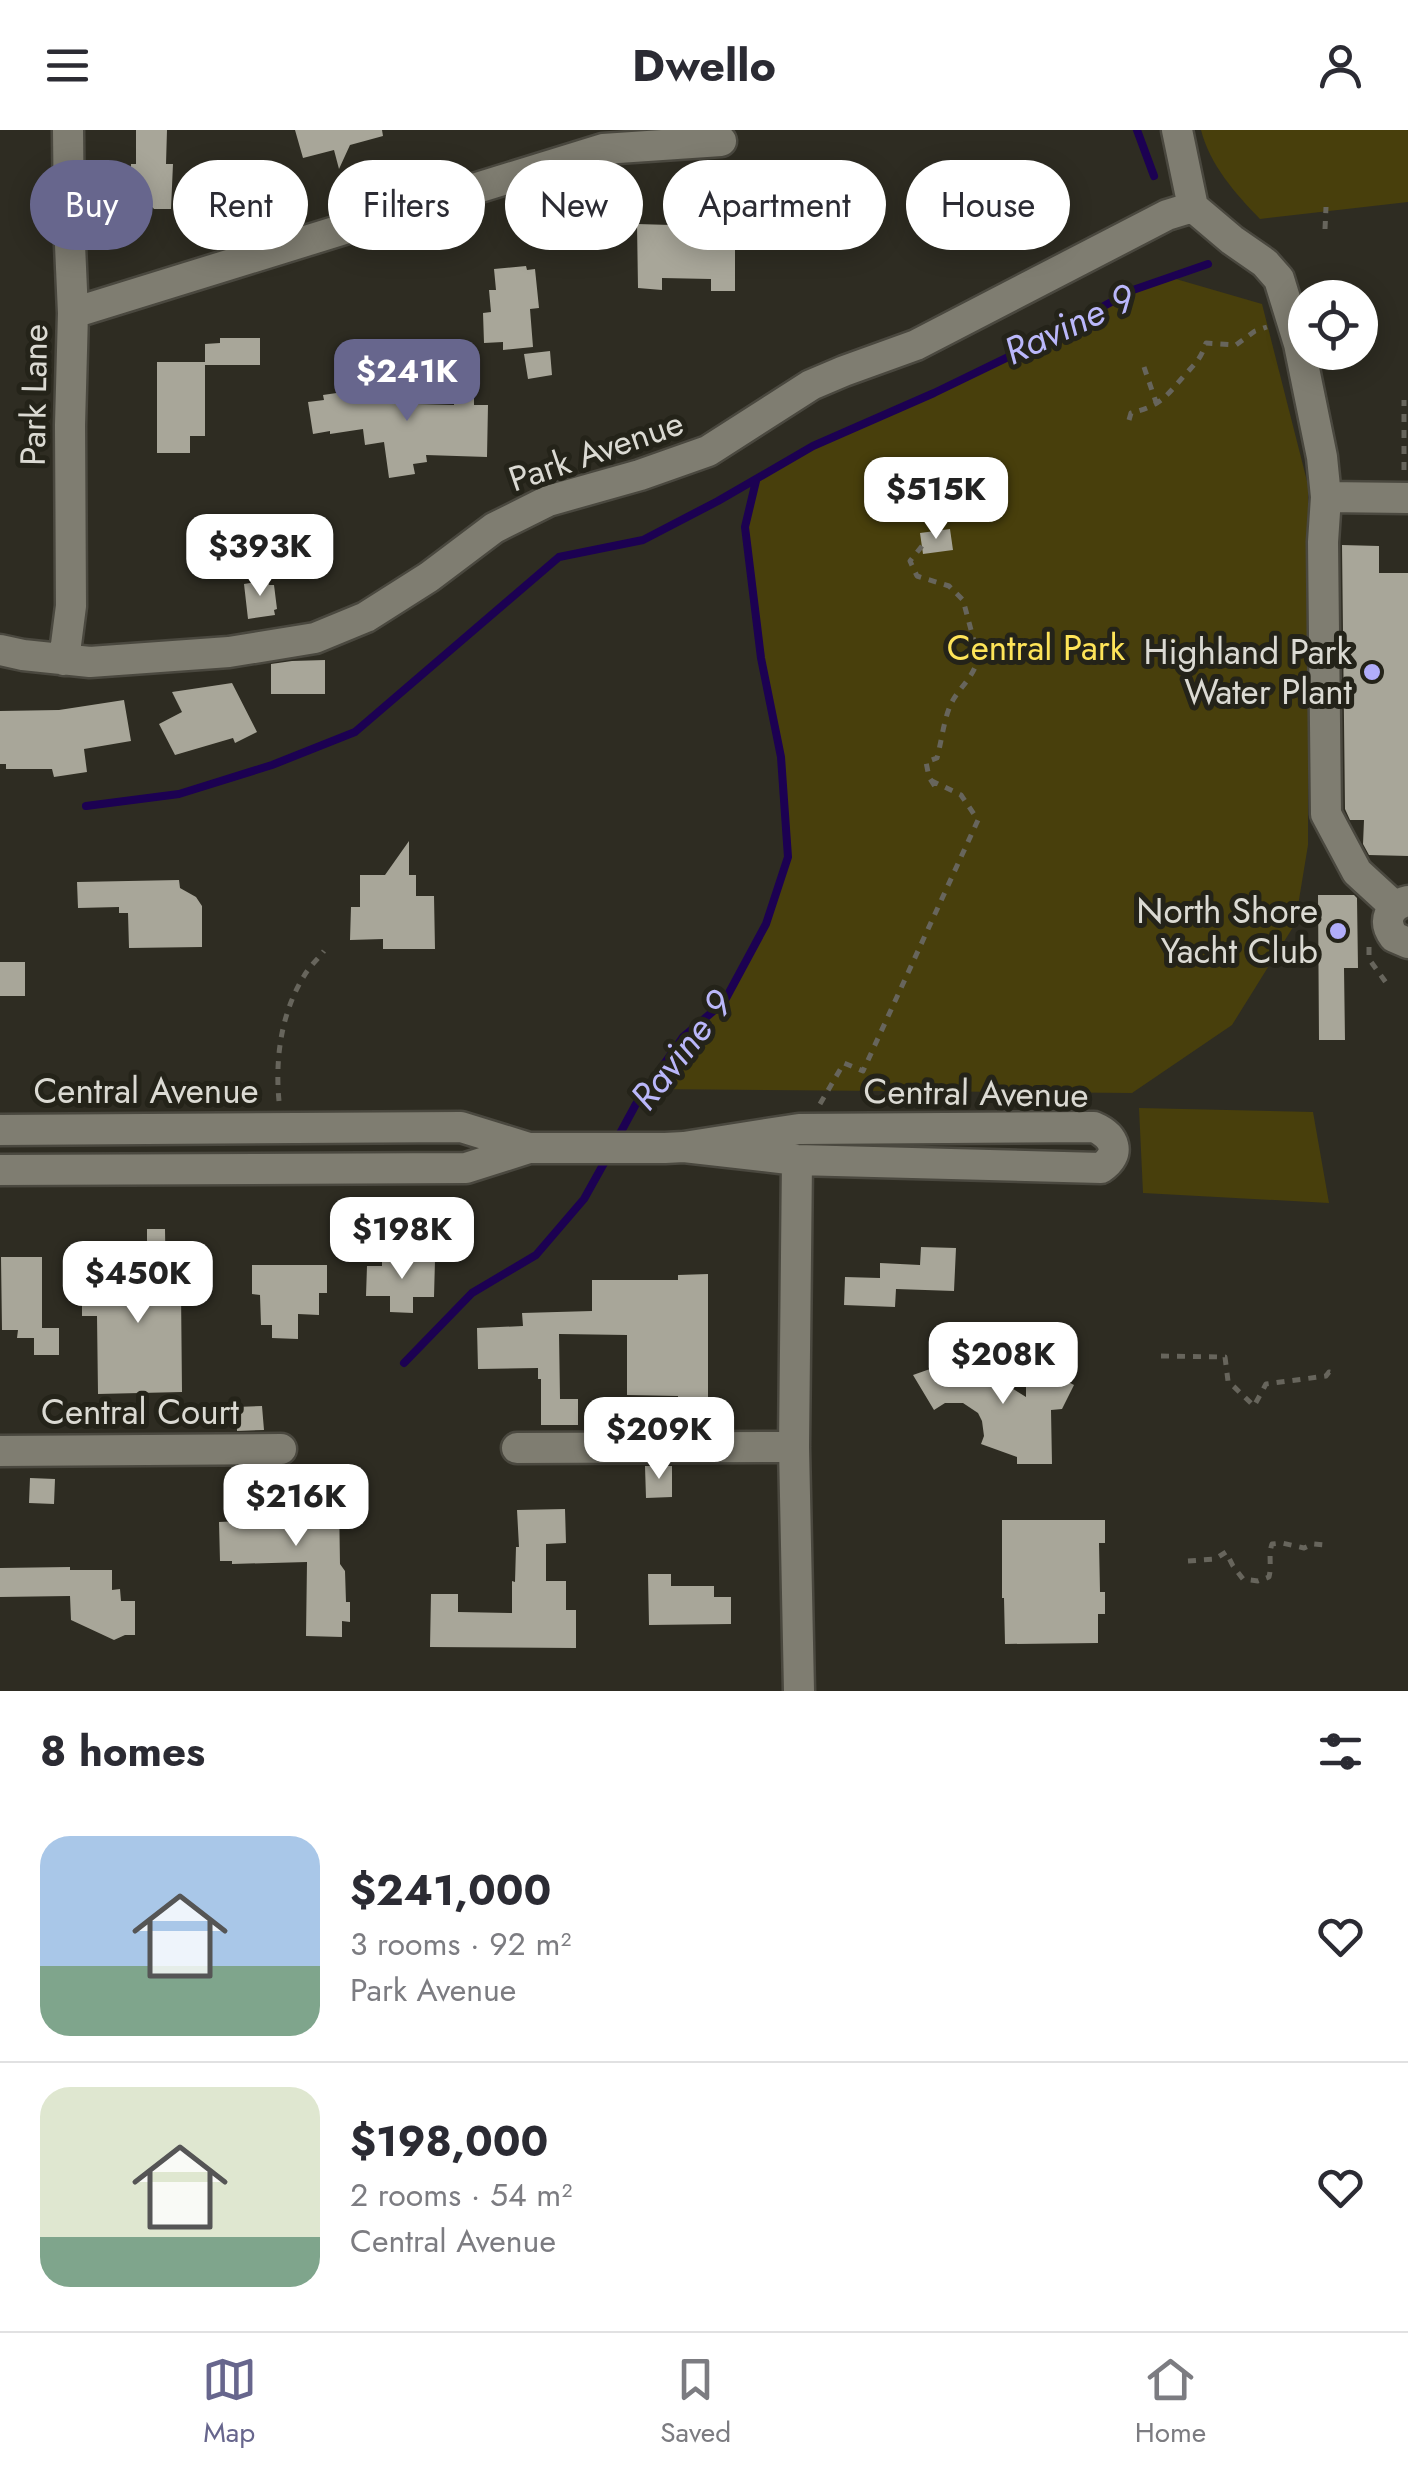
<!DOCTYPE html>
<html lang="en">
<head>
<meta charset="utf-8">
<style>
  body { margin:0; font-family:Jost,sans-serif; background:#f7f7f7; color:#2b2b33; height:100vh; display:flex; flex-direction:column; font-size:38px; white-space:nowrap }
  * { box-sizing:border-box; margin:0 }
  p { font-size:32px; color:#7c7c81 }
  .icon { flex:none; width:55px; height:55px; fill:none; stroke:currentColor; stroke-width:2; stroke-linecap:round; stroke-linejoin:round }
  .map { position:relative; height:1561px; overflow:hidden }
  .drawer { display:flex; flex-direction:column; background:#fff; flex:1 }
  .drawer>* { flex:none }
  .guide { position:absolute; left:30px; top:30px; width:1350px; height:90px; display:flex; gap:20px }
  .tools { position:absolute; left:1288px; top:150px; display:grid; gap:20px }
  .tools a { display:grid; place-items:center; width:90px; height:90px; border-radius:50%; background:#fff; box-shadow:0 5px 25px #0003; font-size:50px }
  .price { position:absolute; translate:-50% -85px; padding:0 22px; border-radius:20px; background:#fff; color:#222; font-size:32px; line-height:65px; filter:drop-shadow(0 2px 5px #0008) }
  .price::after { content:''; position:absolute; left:50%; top:60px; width:30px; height:22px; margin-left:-15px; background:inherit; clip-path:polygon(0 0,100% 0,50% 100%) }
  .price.selected { background:#67668d; color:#fff }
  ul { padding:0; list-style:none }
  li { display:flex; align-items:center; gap:30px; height:250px; padding:0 40px }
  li+li { border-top:2px solid #e1e1e2 }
  li span { display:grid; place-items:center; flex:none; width:280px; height:200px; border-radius:30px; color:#555 }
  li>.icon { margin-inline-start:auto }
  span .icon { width:120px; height:120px; fill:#fffc; stroke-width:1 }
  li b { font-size:42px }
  h2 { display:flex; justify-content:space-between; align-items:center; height:120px; padding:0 40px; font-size:42px }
  .pill { padding:0 35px; border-radius:45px; background:#fff; box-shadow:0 5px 25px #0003; font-size:35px; line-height:90px }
  .pill.selected { background:#67668d; color:#fff }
  header { display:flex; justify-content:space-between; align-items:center; height:130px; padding:0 40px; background:#fff; font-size:45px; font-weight:700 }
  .menu { display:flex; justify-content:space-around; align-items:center; height:140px; border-top:2px solid #e1e1e2; background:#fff; font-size:28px; color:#7c7c81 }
  .menu a { display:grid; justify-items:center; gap:5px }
  .menu .selected { color:#67668d }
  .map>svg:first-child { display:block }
  .green { fill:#483f0c }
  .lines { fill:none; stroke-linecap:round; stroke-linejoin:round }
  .stream { stroke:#1c0152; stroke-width:8 }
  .building { fill:#a8a699 }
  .minor-casing { stroke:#4a483f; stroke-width:35 }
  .path { stroke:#67655c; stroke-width:5; stroke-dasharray:8 8; stroke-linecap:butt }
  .minor { stroke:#7f7d71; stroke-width:30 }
  .poi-dot { fill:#b1adfa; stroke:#242319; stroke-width:4 }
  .labels { text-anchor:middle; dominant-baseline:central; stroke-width:10; stroke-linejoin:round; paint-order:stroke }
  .street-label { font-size:35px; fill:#dbdad3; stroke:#242319 }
  .park-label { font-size:35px; fill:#fee458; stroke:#242319 }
  .poi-label { font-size:35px; fill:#dbdad3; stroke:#242319; text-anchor:end }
  .water-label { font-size:38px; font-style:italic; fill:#bab7fa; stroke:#242319 }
</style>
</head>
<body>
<header><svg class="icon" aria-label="menu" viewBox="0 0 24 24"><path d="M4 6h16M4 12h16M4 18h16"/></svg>Dwello<svg class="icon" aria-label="person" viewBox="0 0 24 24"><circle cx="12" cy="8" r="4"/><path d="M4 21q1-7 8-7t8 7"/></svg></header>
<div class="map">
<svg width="1408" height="1561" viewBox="0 0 1408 1561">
  <rect width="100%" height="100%" fill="#2e2c22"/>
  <path class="green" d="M 1201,0 L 1408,0 L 1408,72 L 1260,89 C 1235,63 1210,35 1201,0 Z
    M 1169,147 L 1262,174 L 1308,355 L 1308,715 L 1295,794 L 1232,895 L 1132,963 L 646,959 L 683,907 L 724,872 L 766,794 L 788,727 L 781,627 L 761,528 L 745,397 L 756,349 L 813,316 L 934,263 L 1037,213 L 1133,160 Z
    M 1139,978 L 1313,982 L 1329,1073 L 1143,1063 Z"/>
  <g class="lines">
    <path class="stream" d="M 1137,0 L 1154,46
      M 86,676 L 179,664 L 272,635 L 355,602 L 559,427 L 643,410 L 718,371 L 813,316 L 934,263 L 1037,213 L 1133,160 L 1208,134
      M 617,1009 L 636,974 L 683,907 L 724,872 L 766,794 L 788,727 L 781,627 L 761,528 L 745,397 L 756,351
      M 404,1233 L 472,1163 L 536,1125 L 584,1069 L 608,1026"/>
  </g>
  <path class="building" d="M 136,0 L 167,0 L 166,34 L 173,34 L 171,79 L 154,79 L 148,72 L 136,72 L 136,56 L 130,56 L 131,34 L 136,34 Z
    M 295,0 L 382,0 L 383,6 L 350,15 L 339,39 L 334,20 L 303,28 Z
    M 765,61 L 776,79 L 770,82 L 777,93 L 735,116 L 735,161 L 711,161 L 711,149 L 662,148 L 662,160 L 638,158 L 637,94 L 705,96 Z
    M 526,136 L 527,140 L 535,139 L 539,178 L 530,179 L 533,217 L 503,220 L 503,212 L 484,213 L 483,183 L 491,182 L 489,160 L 496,160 L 494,139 Z
    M 220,208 L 260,208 L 260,235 L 205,235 L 205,214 L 220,213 Z
    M 550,221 L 552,245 L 528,249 L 524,224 Z
    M 157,232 L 205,232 L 205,306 L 190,306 L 190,323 L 157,323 Z
    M 455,251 L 474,252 L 474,275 L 488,275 L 487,327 L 426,325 L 427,332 L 413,334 L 415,344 L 389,348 L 384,312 L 365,315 L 363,299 L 330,304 L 330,301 L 313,304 L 308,272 L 324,270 L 323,265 L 357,260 L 358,265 L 400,258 L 401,261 L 413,259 L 416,274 L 454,275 Z
    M 950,399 L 953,420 L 923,424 L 920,403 Z
    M 1342,415 L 1379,416 L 1379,443 L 1408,443 L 1408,726 L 1369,725 L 1363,714 L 1364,690 L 1350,690 L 1345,679 Z
    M 268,450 L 269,455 L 274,455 L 277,479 L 274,480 L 275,485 L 248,489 L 244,454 Z
    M 325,530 L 325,564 L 271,564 L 271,534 L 292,531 Z
    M 232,553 L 257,602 L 235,613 L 233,608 L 175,625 L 159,594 L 182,582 L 172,562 Z
    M 124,570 L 131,611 L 84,619 L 87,642 L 54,647 L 52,639 L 6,639 L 6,634 L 0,634 L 0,581 L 59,580 Z
    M 409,711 L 409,745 L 416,745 L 416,766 L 434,766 L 435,819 L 383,819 L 383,809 L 350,810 L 351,777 L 360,777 L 360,745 L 385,745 Z
    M 179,750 L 180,758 L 196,767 L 202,776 L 202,817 L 129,818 L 128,783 L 119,783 L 119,777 L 78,778 L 77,752 Z
    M 1318,765 L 1354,765 L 1357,768 L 1358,838 L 1344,838 L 1345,910 L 1319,910 Z
    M 0,832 L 25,832 L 25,866 L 0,866 Z
    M 147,1099 L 165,1099 L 166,1162 L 181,1161 L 182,1262 L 98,1264 L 97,1186 L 82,1186 L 82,1162 L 96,1162 L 96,1138 L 147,1137 Z
    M 921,1117 L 956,1118 L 954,1161 L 896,1159 L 895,1177 L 844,1175 L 845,1147 L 880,1148 L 880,1133 L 920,1135 Z
    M 1,1127 L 42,1127 L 42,1198 L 59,1198 L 59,1225 L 34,1225 L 34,1208 L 17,1208 L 18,1200 L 2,1200 Z
    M 382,1129 L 435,1130 L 434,1167 L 413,1167 L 413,1183 L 390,1182 L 390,1166 L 366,1166 L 367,1136 L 382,1136 Z
    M 252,1135 L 327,1135 L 327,1163 L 319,1163 L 319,1185 L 298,1184 L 298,1209 L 272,1208 L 272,1195 L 261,1195 L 260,1165 L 252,1164 Z
    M 708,1144 L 708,1275 L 678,1275 L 678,1266 L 627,1265 L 627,1205 L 559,1204 L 560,1269 L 578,1269 L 578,1295 L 541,1295 L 541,1249 L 538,1249 L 538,1238 L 478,1239 L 477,1198 L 523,1196 L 522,1183 L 592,1181 L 592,1150 L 678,1150 L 678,1145 Z
    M 947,1233 L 958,1233 L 982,1239 L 1026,1267 L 1026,1240 L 1060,1240 L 1059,1247 L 1074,1255 L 1062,1279 L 1051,1280 L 1052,1334 L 1017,1334 L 1017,1327 L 981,1314 L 984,1306 L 982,1291 L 978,1283 L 963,1273 L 945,1273 L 934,1280 L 913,1245 Z
    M 262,1276 L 264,1300 L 237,1301 L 236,1277 Z
    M 289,1336 L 289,1371 L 339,1371 L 340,1434 L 345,1441 L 346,1472 L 350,1472 L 350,1492 L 342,1491 L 342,1507 L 306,1506 L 307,1432 L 232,1434 L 232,1431 L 220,1431 L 219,1392 L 263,1390 L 263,1338 Z
    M 645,1336 L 672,1336 L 672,1367 L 646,1368 Z
    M 30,1348 L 55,1349 L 54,1374 L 29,1373 Z
    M 565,1379 L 566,1413 L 546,1414 L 546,1451 L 566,1451 L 566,1480 L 576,1480 L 576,1518 L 430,1517 L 431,1464 L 458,1464 L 458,1482 L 512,1483 L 512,1451 L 515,1452 L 516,1417 L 519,1417 L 517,1380 Z
    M 1002,1390 L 1105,1390 L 1105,1413 L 1099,1413 L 1100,1462 L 1105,1462 L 1105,1484 L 1098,1484 L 1098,1513 L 1005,1514 L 1004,1468 L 1002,1468 Z
    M 70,1437 L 70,1440 L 112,1440 L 112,1460 L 120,1459 L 121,1471 L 135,1471 L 135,1505 L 125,1505 L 114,1510 L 71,1490 L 70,1466 L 0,1467 L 0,1438 Z
    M 648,1444 L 671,1444 L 671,1456 L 714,1456 L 714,1467 L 731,1467 L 731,1494 L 649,1495 Z"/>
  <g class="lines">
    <defs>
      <path id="minor" d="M 1177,0 L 1193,77
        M 1193,77 L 1232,110 L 1265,133 L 1279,149 L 1299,214 L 1322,327 L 1326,367 L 1323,412 L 1326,684 L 1357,742 L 1394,776
        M 73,183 L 603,19 L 721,11
        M 1326,367 L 1408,368
        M 0,520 L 23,525 L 90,532 L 229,522 L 315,508 L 366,487 L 429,447 L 494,398 L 548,371 L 640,345 L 708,321 L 811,255 L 844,241 L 916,215 L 1167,85 L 1193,77
        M 64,530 L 71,476 L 70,295 L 73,183 L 69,92 L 68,0
        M 1408,771 C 1389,775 1382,791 1394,807 L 1408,813
        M 0,1000 L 461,997 L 529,1018 L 665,1018 L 684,1017 L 799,999 L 1094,997 C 1115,1006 1122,1024 1101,1038 L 797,1030 L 684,1017
        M 797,1030 L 794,1317 L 799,1561
        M 0,1040 L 466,1038 L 529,1018
        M 517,1318 L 794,1317
        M 0,1321 L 281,1319"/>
    </defs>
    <use href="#minor" class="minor-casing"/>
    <path class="path" d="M 1325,99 L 1326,77
      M 1144,237 L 1157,275
      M 1129,290 L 1131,283 C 1159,276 1165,268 1183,247 C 1195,233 1200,231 1206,213 L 1236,215 L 1255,201 L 1267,197
      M 1404,340 L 1404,270
      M 922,416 L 910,431 L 917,446 L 949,456 L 963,470 L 978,526 C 976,544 962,555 953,570 C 944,586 942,610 937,628 L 926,632 L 929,647 L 936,658
      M 1369,817 L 1369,829 L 1390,858
      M 279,971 C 275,929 281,883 304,846 C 309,837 318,829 324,821
      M 820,974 L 844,933 L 863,941 L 978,690 L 961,665 L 932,651
      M 1161,1226 L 1225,1227 L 1228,1251 L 1254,1276 L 1266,1254 L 1326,1246 L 1329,1242 L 1337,1244
      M 1188,1431 L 1215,1429 L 1226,1422 L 1233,1436 L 1243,1449 L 1258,1451 L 1269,1447 C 1272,1435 1268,1425 1272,1414 L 1282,1413 L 1304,1418 L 1313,1414 L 1325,1415 L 1329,1412"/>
    <use href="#minor" class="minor"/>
  </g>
  <g class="poi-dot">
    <circle cx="1372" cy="542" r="10"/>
    <circle cx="1338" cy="801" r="10"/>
  </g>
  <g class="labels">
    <g class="street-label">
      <text transform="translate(34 265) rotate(-89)">Park Lane</text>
      <text transform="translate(596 321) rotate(-19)">Park Avenue</text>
      <text x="146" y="961">Central Avenue</text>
      <text transform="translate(976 963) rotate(1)">Central Avenue</text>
      <text x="140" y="1282">Central Court</text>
    </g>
    <g class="park-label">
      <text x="1036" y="518">Central Park</text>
    </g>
    <g class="poi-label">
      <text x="1352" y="522">Highland Park<tspan x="1352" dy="40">Water Plant</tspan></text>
      <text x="1318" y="781">North Shore<tspan x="1318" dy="40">Yacht Club</tspan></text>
    </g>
    <g class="water-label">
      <text transform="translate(1069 194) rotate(-25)">Ravine 9</text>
      <text transform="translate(681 920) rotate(-52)">Ravine 9</text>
    </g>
  </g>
</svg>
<div class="tools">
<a><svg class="icon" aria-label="locate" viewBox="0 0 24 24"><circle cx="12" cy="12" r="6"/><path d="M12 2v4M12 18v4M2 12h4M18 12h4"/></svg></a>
</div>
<b class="price selected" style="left:407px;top:294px">$241K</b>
<b class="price" style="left:936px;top:412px">$515K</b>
<b class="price" style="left:260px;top:469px">$393K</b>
<b class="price" style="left:402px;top:1152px">$198K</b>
<b class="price" style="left:138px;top:1196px">$450K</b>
<b class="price" style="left:1003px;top:1277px">$208K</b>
<b class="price" style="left:659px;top:1352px">$209K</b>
<b class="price" style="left:296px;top:1419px">$216K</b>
<div class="guide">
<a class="pill selected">Buy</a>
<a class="pill">Rent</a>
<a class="pill">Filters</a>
<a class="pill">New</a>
<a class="pill">Apartment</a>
<a class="pill">House</a>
</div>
</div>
<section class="drawer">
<h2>8 homes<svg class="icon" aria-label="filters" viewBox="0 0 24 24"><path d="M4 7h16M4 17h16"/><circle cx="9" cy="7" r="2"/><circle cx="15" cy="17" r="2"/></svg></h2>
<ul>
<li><span style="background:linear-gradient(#a9c7e8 65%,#7fa58c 0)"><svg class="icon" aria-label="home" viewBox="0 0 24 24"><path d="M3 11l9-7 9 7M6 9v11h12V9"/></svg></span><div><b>$241,000</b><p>3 rooms · 92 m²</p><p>Park Avenue</p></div><svg class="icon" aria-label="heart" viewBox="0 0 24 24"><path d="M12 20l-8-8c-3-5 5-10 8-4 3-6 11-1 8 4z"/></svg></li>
<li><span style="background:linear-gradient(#dfe7d0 75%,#7fa58c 0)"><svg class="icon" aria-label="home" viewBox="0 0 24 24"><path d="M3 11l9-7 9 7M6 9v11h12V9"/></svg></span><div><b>$198,000</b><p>2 rooms · 54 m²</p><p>Central Avenue</p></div><svg class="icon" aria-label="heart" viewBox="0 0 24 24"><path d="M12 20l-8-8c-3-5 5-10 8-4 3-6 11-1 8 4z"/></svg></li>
</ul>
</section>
<nav class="menu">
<a class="selected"><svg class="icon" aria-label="map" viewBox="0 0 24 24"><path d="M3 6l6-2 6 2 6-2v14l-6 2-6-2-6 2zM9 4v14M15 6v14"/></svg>Map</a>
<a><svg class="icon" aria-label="saved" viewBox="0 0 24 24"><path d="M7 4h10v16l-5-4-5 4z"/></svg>Saved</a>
<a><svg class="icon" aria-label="home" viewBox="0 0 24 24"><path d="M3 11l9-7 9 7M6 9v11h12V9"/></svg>Home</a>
</nav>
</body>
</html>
